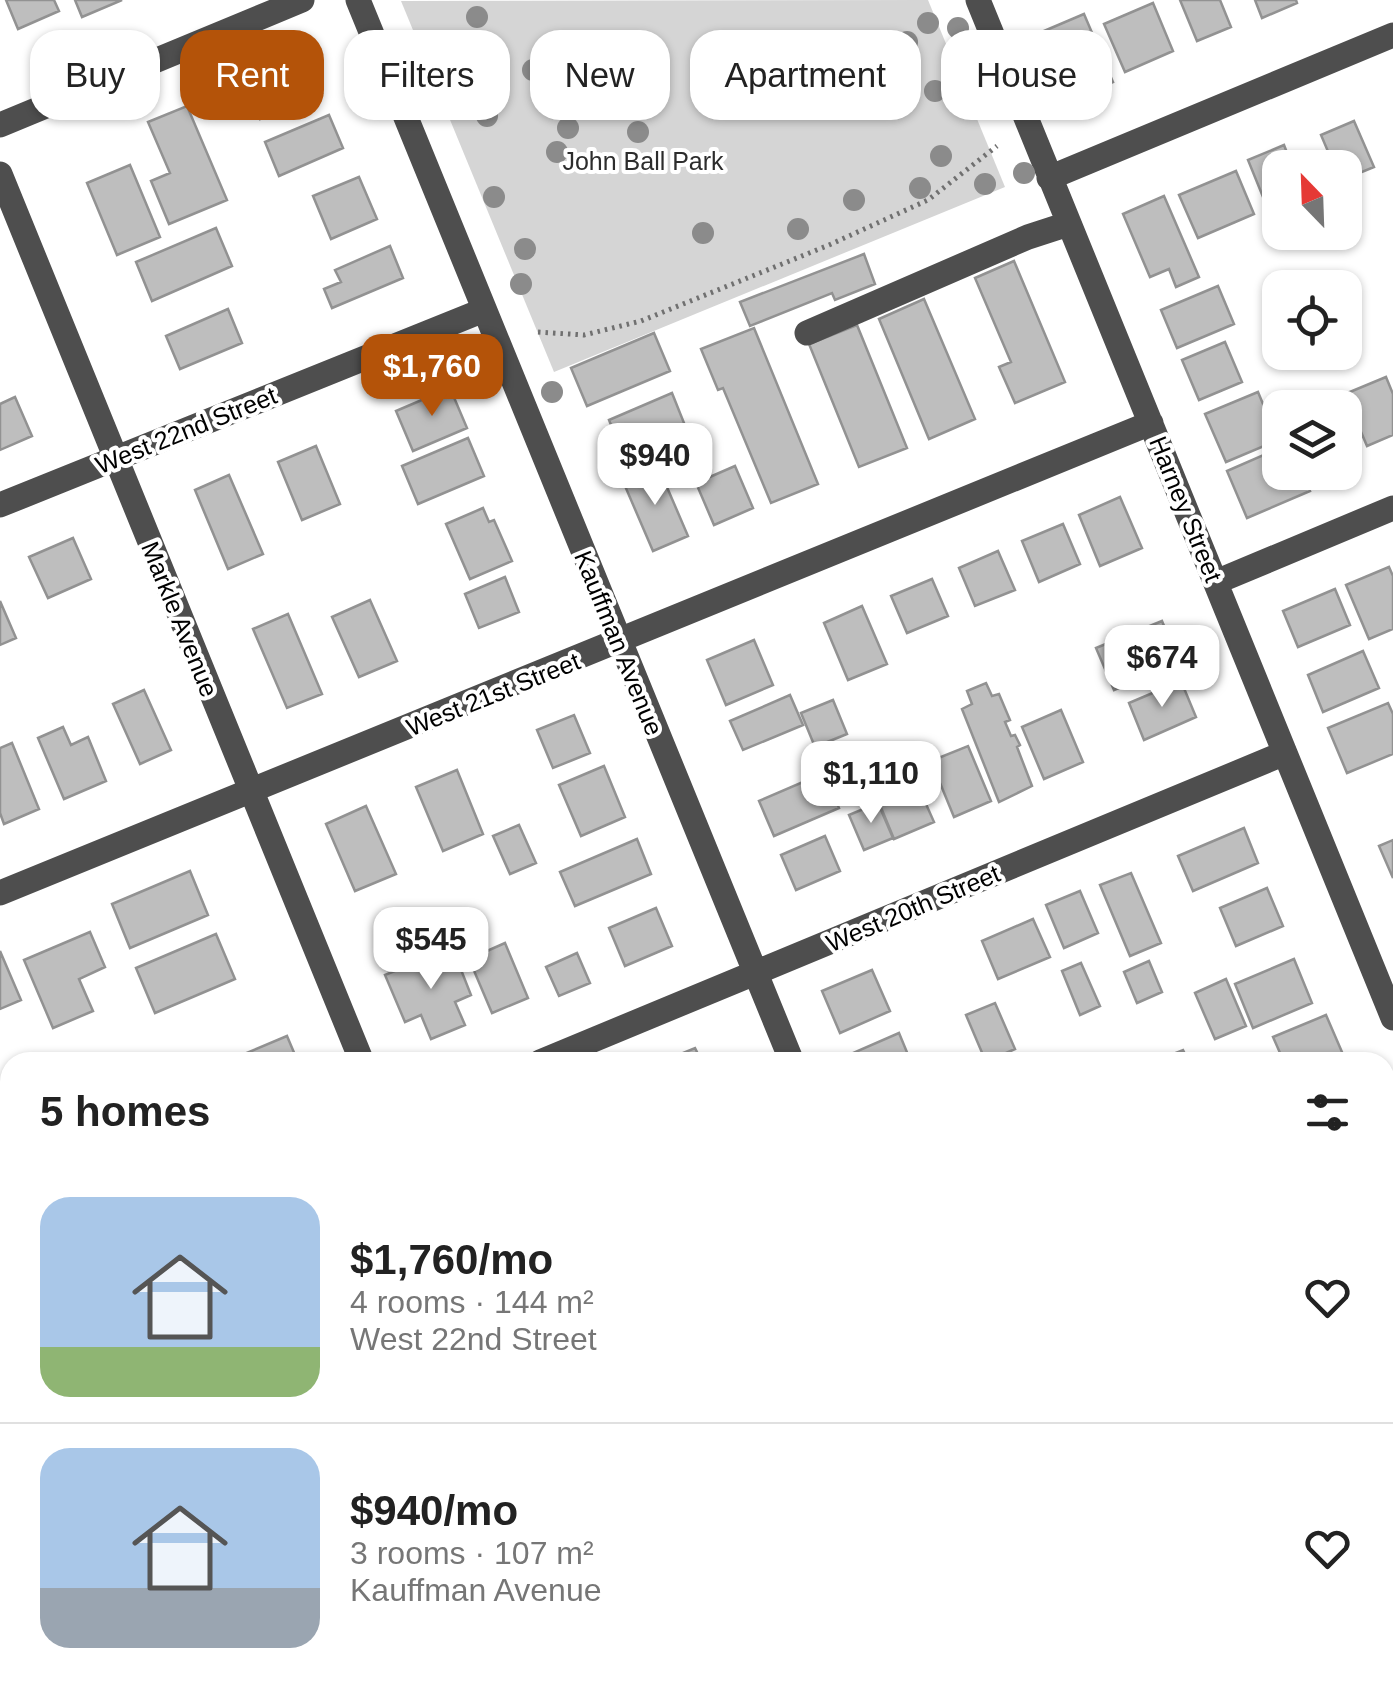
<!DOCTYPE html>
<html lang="en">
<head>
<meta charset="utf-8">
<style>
  body { margin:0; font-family:Arial,sans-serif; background:#f6f6f6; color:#222; height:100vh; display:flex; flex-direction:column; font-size:38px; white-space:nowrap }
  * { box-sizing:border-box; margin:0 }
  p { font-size:32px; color:#767676 }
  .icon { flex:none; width:55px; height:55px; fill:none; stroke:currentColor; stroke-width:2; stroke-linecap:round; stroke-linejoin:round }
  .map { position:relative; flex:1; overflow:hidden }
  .details { position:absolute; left:0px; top:1052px; width:1395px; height:642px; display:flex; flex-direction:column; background:#fff; border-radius:30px 30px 0 0; box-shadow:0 2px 8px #0004 }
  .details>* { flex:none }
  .hud { position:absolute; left:30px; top:30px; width:1335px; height:90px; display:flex; gap:20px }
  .needle { width:65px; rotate:337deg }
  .tools { position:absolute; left:1262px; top:150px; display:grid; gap:20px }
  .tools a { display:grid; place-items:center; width:100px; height:100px; border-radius:20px; background:#fff; box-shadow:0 2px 8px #0004; font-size:50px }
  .price { position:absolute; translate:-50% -85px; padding:0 22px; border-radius:20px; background:#fff; color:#222; font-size:32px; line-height:65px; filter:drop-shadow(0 2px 5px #0008) }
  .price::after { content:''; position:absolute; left:50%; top:60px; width:30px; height:22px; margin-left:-15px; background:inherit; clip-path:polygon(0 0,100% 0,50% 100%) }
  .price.selected { background:#b45309; color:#fff }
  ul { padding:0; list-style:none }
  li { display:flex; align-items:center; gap:30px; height:250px; padding:0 40px }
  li+li { border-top:2px solid #e0e0e0 }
  li span { display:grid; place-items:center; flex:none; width:280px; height:200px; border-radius:30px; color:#555 }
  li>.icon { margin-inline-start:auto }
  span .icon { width:120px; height:120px; fill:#fffc; stroke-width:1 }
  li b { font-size:42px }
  h2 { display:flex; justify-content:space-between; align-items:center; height:120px; padding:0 40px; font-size:42px }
  .pill { padding:0 35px; border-radius:30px; background:#fff; box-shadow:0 2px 8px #0004; font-size:35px; line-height:90px }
  .pill.selected { background:#b45309; color:#fff }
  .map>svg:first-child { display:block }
  .green { fill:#d5d5d5 }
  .building { fill:#bebebe; stroke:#929292; stroke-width:2.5 }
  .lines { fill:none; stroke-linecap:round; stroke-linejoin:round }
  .path { stroke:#707070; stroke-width:5; stroke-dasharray:2.5 5; stroke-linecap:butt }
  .minor { stroke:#4e4e4e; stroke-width:25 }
  .tree { fill:#8b8b8b }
  .labels { text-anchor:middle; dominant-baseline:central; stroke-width:8; stroke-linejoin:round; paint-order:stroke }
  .park-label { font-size:25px; fill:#2c2c2c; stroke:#fff }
  .street-label { font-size:25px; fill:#000; stroke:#fff }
</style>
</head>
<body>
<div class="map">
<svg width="1393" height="1693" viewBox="0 0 1393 1693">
  <rect width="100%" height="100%" fill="#fff"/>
  <path class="green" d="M 928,0 L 1005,187 L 554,372 L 401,1 Z"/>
  <path class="building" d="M 6,0 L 54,0 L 59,11 L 18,29 Z
    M 75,0 L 122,0 L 82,17 Z
    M 1180,0 L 1220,0 L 1231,27 L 1197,41 Z
    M 1255,0 L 1296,0 L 1297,3 L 1262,18 Z
    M 1153,3 L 1173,51 L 1125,72 L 1104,24 Z
    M 1084,14 L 1113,82 L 1073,99 L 1044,31 Z
    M 308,61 L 322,93 L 260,119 L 247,87 Z
    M 187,106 L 227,200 L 169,224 L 151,181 L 170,173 L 148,122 Z
    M 329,115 L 343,148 L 279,176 L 265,142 Z
    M 1354,121 L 1374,167 L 1345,179 L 1345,168 L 1335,168 L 1321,135 Z
    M 1284,145 L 1293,168 L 1280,168 L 1280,222 L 1274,224 L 1248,160 Z
    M 130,165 L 160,237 L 117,255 L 87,183 Z
    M 1236,171 L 1254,214 L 1198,238 L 1179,195 Z
    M 359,177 L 377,219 L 331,239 L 313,196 Z
    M 1164,196 L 1199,277 L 1176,287 L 1169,269 L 1150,277 L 1123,214 Z
    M 216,228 L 232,266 L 152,301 L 136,262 Z
    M 390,246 L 403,278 L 332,308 L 324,289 L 341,282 L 335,270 Z
    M 864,254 L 875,284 L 835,300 L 832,293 L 750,326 L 740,302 Z
    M 1014,261 L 1065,382 L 1015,403 L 999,367 L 1011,362 L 975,278 Z
    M 1218,286 L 1234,324 L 1177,348 L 1161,310 Z
    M 924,299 L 975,419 L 929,439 L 879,319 Z
    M 228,309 L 242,343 L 180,369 L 166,336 Z
    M 857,325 L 907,448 L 859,467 L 809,344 Z
    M 754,328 L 818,484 L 771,503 L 723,388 L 718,390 L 701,349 Z
    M 654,333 L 670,371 L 587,406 L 571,368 Z
    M 1225,342 L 1242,382 L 1199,400 L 1182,360 Z
    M 1386,377 L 1393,394 L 1393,435 L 1367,446 L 1345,394 Z
    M 450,388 L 467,428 L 413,451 L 396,411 Z
    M 1258,392 L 1278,440 L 1226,462 L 1205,414 Z
    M 672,393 L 686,428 L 623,455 L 609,420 Z
    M 15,397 L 32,436 L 0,450 L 0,404 Z
    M 468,438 L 484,476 L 418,504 L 402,466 Z
    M 316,446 L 340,504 L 302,520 L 278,462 Z
    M 1280,448 L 1280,472 L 1302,472 L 1310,491 L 1247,518 L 1227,471 Z
    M 657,464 L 688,536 L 653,551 L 622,479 Z
    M 735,466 L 753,508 L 714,525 L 696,483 Z
    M 229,475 L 263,554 L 228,569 L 195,490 Z
    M 1120,497 L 1142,548 L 1100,566 L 1079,515 Z
    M 483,508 L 489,522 L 494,520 L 512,561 L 470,579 L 446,524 Z
    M 1063,524 L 1080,564 L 1039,582 L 1022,541 Z
    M 73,538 L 91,579 L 48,598 L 29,557 Z
    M 998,551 L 1015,590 L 975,606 L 959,568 Z
    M 1389,567 L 1393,576 L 1393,629 L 1369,639 L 1346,585 Z
    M 505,577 L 519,612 L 479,628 L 465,594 Z
    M 932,579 L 948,616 L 907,633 L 891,596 Z
    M 1335,589 L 1350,625 L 1298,647 L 1283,611 Z
    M 370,600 L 397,661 L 359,677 L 332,617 Z
    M 0,601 L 16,638 L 0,645 Z
    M 862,606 L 887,664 L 848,680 L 824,623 Z
    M 288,614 L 322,694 L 287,708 L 253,629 Z
    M 1162,621 L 1179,662 L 1114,690 L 1096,648 Z
    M 754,640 L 773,685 L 726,705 L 707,660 Z
    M 1363,651 L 1379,688 L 1323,712 L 1308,675 Z
    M 1181,681 L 1196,717 L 1144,740 L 1129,703 Z
    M 986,683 L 992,696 L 999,694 L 1010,720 L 1005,722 L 1011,736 L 1015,735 L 1020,745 L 1017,747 L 1032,786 L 999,802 L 962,709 L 972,704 L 967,691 Z
    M 144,690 L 171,750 L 140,764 L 113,704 Z
    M 790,695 L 803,725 L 743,750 L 730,721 Z
    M 833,700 L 847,734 L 815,747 L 801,713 Z
    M 1388,703 L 1393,714 L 1393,754 L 1347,773 L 1328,728 Z
    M 1061,710 L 1083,762 L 1044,779 L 1022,727 Z
    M 574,715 L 590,753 L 553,768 L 537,730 Z
    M 63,727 L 71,745 L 88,737 L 106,781 L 64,799 L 38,738 Z
    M 12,743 L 39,809 L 4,824 L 0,813 L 0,748 Z
    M 968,746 L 991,801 L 954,817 L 931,761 Z
    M 604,766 L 625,817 L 581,836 L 559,785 Z
    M 457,770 L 483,834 L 443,851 L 416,787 Z
    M 824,773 L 839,808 L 774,836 L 759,801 Z
    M 914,777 L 934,822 L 894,839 L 875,793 Z
    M 878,803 L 893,838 L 864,850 L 849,815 Z
    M 366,806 L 396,874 L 355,891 L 326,824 Z
    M 519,825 L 536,863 L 510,874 L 493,836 Z
    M 1244,828 L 1258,863 L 1193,891 L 1178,856 Z
    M 825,836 L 840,871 L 796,890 L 781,855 Z
    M 637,839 L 651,874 L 575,906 L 560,872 Z
    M 1393,840 L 1393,878 L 1379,846 Z
    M 190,871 L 208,915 L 130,948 L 112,904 Z
    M 1131,873 L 1161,943 L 1130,956 L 1100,885 Z
    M 1267,888 L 1283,926 L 1236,946 L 1220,908 Z
    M 1080,891 L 1098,933 L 1064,948 L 1046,905 Z
    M 656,908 L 672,946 L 625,966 L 609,928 Z
    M 1033,919 L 1050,957 L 998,979 L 982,941 Z
    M 90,932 L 105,967 L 79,979 L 93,1011 L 53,1028 L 24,960 Z
    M 216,934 L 235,979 L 155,1013 L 136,968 Z
    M 505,943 L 528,998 L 492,1013 L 469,959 Z
    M 452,947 L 471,995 L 455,1002 L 465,1025 L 431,1039 L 421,1015 L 405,1022 L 385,975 Z
    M 0,951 L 21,1000 L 0,1009 Z
    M 577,953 L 590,983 L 559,996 L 546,967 Z
    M 1294,959 L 1312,1003 L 1253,1028 L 1235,984 Z
    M 1149,961 L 1162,992 L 1137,1003 L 1124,972 Z
    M 1081,963 L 1100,1006 L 1080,1015 L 1062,971 Z
    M 872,970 L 890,1011 L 840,1033 L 822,991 Z
    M 1226,979 L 1246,1026 L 1215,1039 L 1195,993 Z
    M 995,1003 L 1015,1049 L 986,1062 L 966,1015 Z
    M 1326,1015 L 1345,1059 L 1337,1062 L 1284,1062 L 1273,1037 Z
    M 899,1033 L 911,1062 L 849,1062 L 846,1056 Z
    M 287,1036 L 298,1062 L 239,1062 L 237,1057 Z
    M 695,1048 L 702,1062 L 661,1062 Z
    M 1183,1050 L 1189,1062 L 1153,1062 Z
    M 1385,1164 L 1393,1184 L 1393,1194 L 1385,1197 Z
    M 1393,1233 L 1393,1273 L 1385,1276 L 1385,1236 Z
    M 1385,1360 L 1393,1379 L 1393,1413 L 1385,1417 Z
    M 0,1392 L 10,1415 L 0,1419 Z
    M 10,1425 L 10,1464 L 0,1468 L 0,1429 Z
    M 10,1474 L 10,1514 L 0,1518 L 0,1478 Z
    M 10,1522 L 10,1563 L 5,1565 L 0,1552 L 0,1526 Z
    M 1393,1539 L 1393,1628 L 1385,1631 L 1385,1543 Z
    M 10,1572 L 10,1611 L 8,1612 L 0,1593 L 0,1576 Z
    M 129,1685 L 133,1685 L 137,1693 L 110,1693 Z
    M 265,1685 L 310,1685 L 314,1693 L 262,1693 L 260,1687 Z
    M 678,1685 L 715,1685 L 718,1693 L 681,1693 Z
    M 732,1685 L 761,1685 L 765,1693 L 735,1693 Z"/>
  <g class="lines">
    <path class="path" d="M 538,332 L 584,335 L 641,321 L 829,245 L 928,200 L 997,146"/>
    <path class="minor" d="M 358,0 L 792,1062
      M 978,0 L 1393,1018
      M 0,125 L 302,0
      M 0,174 L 362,1062
      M 1049,178 L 1393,35
      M 807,333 L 1028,237 L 1068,224
      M 0,505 L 484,310
      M 1216,582 L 1393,508
      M 0,893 L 1151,423
      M 540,1062 L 1285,753
      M 1385,1102 L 1393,1098
      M 0,1224 L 10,1248
      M 0,1283 L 10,1279
      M 1385,1485 L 1393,1482
      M 0,1668 L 10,1664
      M 188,1685 L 192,1693
      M 622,1685 L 625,1693
      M 1046,1685 L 1049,1693
      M 878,1693 L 897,1685"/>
  </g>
  <g class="tree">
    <circle cx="477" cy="17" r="11"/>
    <circle cx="928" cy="23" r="11"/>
    <circle cx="958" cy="28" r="11"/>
    <circle cx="907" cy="42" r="11"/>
    <circle cx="436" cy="43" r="11"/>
    <circle cx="533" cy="70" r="11"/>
    <circle cx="440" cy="73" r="11"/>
    <circle cx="463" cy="88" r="11"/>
    <circle cx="994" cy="88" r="11"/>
    <circle cx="702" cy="90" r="11"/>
    <circle cx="935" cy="91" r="11"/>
    <circle cx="487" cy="116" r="11"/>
    <circle cx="568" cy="128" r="11"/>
    <circle cx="638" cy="132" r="11"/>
    <circle cx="557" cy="152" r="11"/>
    <circle cx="941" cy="156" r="11"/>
    <circle cx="1024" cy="173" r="11"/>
    <circle cx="985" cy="184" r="11"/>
    <circle cx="920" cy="188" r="11"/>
    <circle cx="494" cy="197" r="11"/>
    <circle cx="854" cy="200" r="11"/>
    <circle cx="798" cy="229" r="11"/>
    <circle cx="703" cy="233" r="11"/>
    <circle cx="525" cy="249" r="11"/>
    <circle cx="521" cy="284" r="11"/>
    <circle cx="552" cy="392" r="11"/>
  </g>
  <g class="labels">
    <g class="park-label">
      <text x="643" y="161">John Ball Park</text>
    </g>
    <g class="street-label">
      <text transform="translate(186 430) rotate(-22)">West 22nd Street</text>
      <text transform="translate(1186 509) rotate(68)">Harney Street</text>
      <text transform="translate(180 619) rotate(68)">Markle Avenue</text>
      <text transform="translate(619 643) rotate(68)">Kauffman Avenue</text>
      <text transform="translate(493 694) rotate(-22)">West 21st Street</text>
      <text transform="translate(913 908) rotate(-23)">West 20th Street</text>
    </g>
  </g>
</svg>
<div class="tools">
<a><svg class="needle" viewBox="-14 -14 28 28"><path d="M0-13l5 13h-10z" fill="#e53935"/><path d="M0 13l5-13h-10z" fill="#767676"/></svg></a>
<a><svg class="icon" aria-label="locate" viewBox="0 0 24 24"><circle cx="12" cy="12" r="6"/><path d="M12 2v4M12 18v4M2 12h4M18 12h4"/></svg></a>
<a><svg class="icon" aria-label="layers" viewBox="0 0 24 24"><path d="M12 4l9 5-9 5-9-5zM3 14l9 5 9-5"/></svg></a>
</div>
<b class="price selected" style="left:432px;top:419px">$1,760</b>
<b class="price" style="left:655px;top:508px">$940</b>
<b class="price" style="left:1162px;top:710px">$674</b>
<b class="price" style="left:871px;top:826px">$1,110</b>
<b class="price" style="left:431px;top:992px">$545</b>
<div class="hud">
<a class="pill">Buy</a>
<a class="pill selected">Rent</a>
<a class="pill">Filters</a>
<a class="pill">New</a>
<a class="pill">Apartment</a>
<a class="pill">House</a>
</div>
<section class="details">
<h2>5 homes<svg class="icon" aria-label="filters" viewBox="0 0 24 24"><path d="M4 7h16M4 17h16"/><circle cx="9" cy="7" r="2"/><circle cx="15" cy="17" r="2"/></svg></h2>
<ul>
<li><span style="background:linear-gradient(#a9c7e8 75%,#8fb573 0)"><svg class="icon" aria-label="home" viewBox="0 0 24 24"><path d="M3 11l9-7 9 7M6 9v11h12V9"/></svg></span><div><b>$1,760/mo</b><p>4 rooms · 144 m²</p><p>West 22nd Street</p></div><svg class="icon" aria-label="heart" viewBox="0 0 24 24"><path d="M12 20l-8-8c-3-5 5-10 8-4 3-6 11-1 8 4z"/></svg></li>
<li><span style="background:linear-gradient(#a9c7e8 70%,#9aa5b1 0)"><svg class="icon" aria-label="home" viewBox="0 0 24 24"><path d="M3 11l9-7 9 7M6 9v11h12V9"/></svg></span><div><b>$940/mo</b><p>3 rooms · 107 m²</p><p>Kauffman Avenue</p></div><svg class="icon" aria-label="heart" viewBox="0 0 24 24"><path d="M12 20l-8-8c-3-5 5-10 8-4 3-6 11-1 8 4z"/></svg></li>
</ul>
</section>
</div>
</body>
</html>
